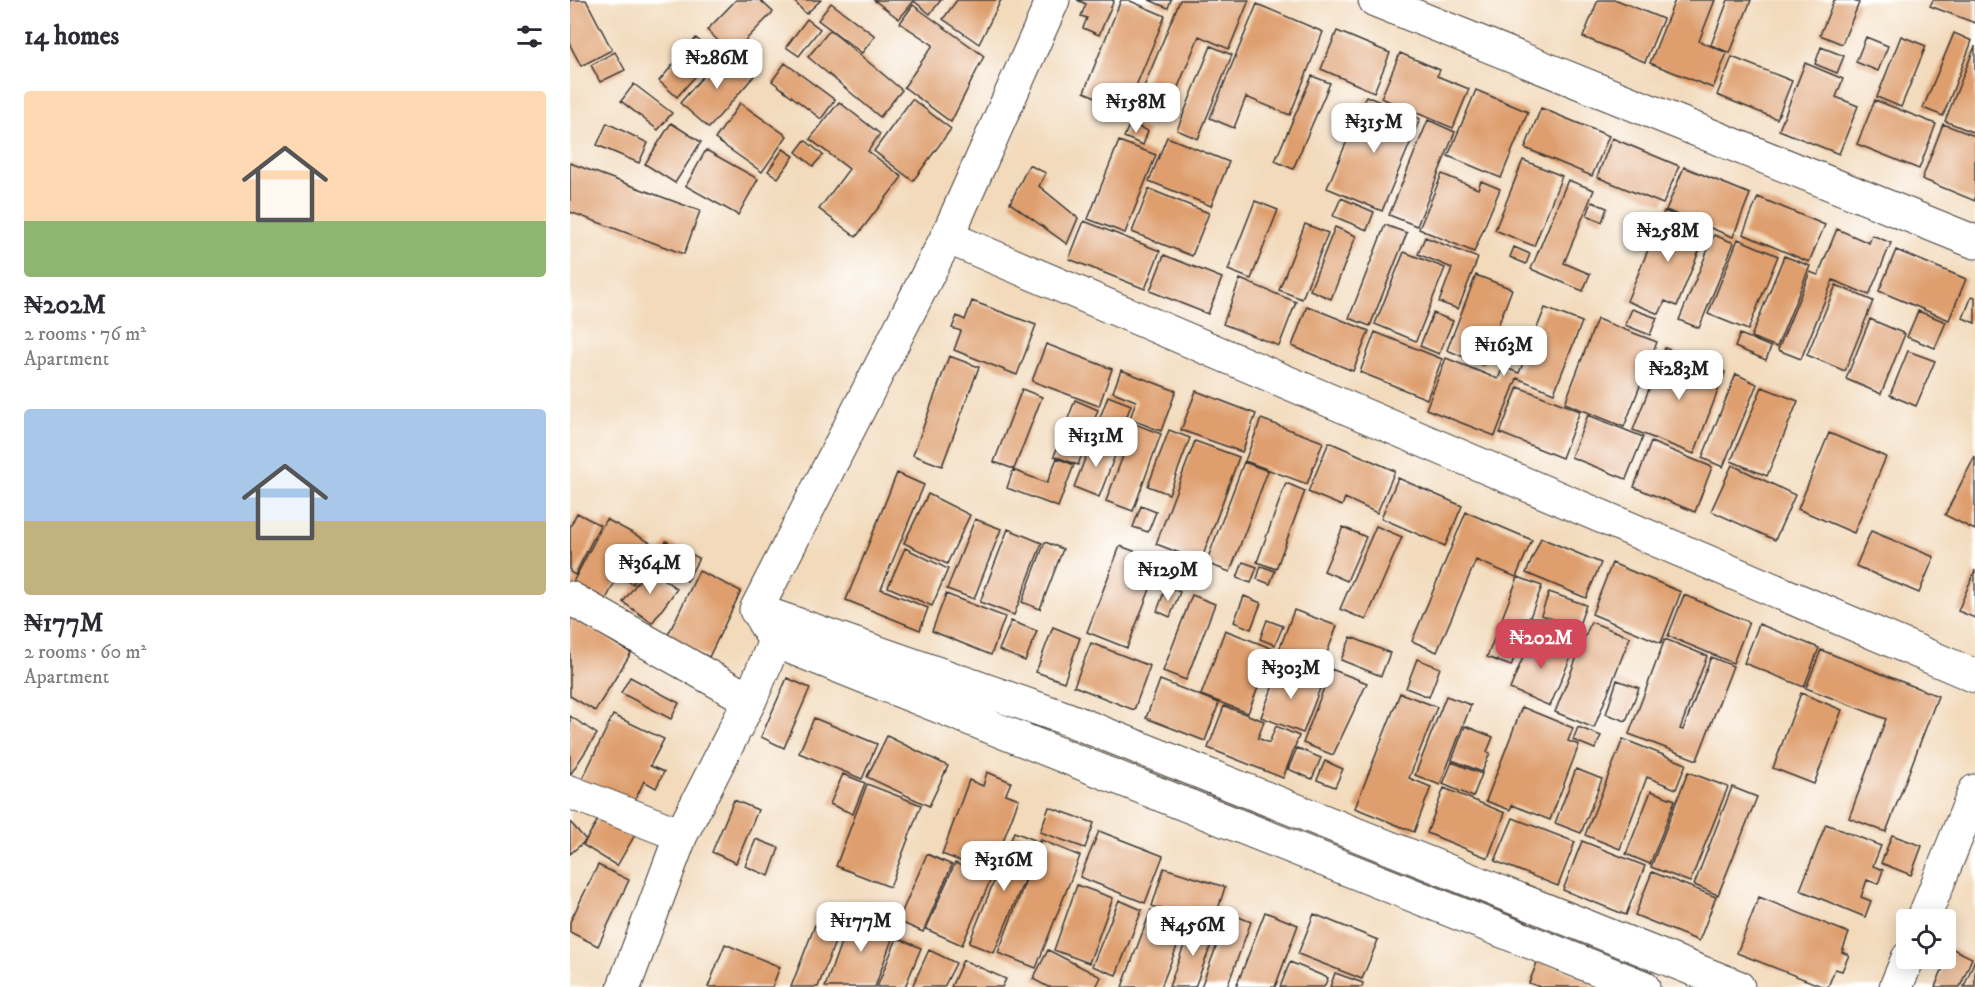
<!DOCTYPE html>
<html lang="en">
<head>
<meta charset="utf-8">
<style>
  body { margin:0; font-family:"IM FELL DW Pica",serif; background:#f2f2f3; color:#2b2b33; height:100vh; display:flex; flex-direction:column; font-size:22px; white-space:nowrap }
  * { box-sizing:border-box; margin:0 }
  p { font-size:20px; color:#7c7c81 }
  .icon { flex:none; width:33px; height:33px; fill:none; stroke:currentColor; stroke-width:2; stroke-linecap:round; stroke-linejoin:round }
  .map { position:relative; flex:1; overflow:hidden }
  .panel { display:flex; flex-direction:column; background:#fff; width:570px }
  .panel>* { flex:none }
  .buttons { position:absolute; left:1326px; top:909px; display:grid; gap:12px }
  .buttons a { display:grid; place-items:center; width:60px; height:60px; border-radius:6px; background:#fff; box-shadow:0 3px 15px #0003; font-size:30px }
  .price { position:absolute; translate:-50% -51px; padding:0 14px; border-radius:12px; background:#fff; color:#222; font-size:20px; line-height:39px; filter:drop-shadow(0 2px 3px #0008) }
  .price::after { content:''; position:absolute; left:50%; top:36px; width:18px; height:14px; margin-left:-9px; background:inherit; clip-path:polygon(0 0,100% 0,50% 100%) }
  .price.on { background:#d1495b; color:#fff }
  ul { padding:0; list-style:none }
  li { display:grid; align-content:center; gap:12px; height:318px; padding:0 24px }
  li span { display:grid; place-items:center; height:186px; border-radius:6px; color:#555 }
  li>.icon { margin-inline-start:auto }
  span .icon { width:108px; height:108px; fill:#fffc; stroke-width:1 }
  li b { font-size:26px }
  h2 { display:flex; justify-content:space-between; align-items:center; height:72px; padding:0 24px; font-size:26px }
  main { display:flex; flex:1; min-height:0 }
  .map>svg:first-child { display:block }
  .building { fill:#de9e6d }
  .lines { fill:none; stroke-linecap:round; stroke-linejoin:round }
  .street-casing { stroke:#3c3834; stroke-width:35 }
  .street { stroke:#fff; stroke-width:33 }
</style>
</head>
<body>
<main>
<section class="panel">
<h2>14 homes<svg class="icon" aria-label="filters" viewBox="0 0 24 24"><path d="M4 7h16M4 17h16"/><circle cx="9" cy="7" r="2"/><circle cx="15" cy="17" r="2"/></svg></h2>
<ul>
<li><span style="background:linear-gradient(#ffd9b3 70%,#8fb573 0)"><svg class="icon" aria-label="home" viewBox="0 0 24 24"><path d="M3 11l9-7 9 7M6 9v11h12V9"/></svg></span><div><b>₦202M</b><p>2 rooms · 76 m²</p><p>Apartment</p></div></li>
<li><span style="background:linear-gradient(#a9c7e8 60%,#c2b280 0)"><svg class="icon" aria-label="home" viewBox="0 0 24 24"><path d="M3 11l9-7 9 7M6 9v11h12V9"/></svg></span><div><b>₦177M</b><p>2 rooms · 60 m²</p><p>Apartment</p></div></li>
</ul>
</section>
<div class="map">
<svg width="1405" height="987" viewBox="0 0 1405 987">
  <rect width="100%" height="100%" fill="#fff"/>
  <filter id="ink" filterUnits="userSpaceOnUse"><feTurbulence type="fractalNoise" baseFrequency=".0167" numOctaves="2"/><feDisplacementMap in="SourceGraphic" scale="12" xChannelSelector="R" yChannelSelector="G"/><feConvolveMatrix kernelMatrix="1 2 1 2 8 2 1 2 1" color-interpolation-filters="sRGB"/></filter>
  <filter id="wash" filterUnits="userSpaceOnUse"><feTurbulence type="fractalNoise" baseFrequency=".008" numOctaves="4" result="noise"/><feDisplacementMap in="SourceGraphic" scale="24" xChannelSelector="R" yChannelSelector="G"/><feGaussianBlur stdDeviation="1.35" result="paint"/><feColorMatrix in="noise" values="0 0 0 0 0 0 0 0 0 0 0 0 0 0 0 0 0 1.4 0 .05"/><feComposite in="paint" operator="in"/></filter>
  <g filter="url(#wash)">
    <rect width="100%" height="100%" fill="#f2dabb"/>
    <g id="blocks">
      <path class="building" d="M 0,0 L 16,0 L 42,50 L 11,66 L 0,45 Z
        M 166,0 L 190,0 L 203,12 L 162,54 L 137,30 Z
        M 223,0 L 251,0 L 236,14 Z
        M 304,0 L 371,0 L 360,14 L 344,1 L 329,19 Z
        M 387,0 L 431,0 L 409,44 L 373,19 Z
        M 507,0 L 544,0 L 529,35 L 513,28 L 517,18 L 511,16 L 516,4 Z
        M 551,0 L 558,0 L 595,16 L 556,110 L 514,92 Z
        M 579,0 L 601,0 L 598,8 Z
        M 610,0 L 679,0 L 659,49 L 629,36 L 599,109 L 570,96 Z
        M 1028,0 L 1047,0 L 1093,19 L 1075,62 L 1013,37 Z
        M 1105,0 L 1145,0 L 1129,41 L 1157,53 L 1143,88 L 1080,63 Z
        M 1158,0 L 1181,0 L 1160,53 L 1141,45 Z
        M 1264,0 L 1281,0 L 1289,3 L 1272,44 L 1250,35 Z
        M 1363,0 L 1405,0 L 1405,23 L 1360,6 Z
        M 261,3 L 305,36 L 292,53 L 248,20 Z
        M 687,4 L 753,32 L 720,115 L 676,97 L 664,128 L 640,118 Z
        M 343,5 L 414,56 L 381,122 L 334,87 L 363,45 L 330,23 Z
        M 237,19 L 250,29 L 229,56 L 216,47 Z
        M 260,30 L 332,90 L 310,117 L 238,57 Z
        M 767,31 L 820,53 L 804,92 L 751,69 Z
        M 1384,33 L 1402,41 L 1373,116 L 1353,108 Z
        M 1331,36 L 1356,46 L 1331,107 L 1307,97 Z
        M 1296,37 L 1318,46 L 1308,71 L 1286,62 Z
        M 126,38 L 145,54 L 107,97 L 89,81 Z
        M 641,46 L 662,55 L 628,139 L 607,130 Z
        M 1405,46 L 1405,133 L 1375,121 Z
        M 1251,47 L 1274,56 L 1267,73 L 1245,64 Z
        M 155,51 L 184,76 L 139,128 L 110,103 Z
        M 45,52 L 55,70 L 30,82 L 21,65 Z
        M 830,53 L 870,70 L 867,76 L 899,89 L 883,128 L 811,98 Z
        M 1162,57 L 1222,81 L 1207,119 L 1147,95 Z
        M 215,63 L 265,100 L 251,119 L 202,81 Z
        M 1235,63 L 1273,79 L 1266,97 L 1288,106 L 1269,154 L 1209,130 Z
        M 742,76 L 760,83 L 723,169 L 705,161 Z
        M 64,84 L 102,113 L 88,130 L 51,101 Z
        M 906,90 L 958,112 L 931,178 L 878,156 Z
        M 796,96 L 850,119 L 812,211 L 757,188 Z
        M 342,99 L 381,129 L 343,181 L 304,151 Z
        M 1305,100 L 1366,124 L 1349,169 L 1287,144 Z
        M 269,102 L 310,134 L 298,151 L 332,177 L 286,237 L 249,209 L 279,169 L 240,139 Z
        M 170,103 L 217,136 L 192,172 L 145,139 Z
        M 971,108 L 1039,136 L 1022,176 L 955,148 Z
        M 858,120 L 885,132 L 847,226 L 819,215 Z
        M 37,123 L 78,143 L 69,163 L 27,145 Z
        M 101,123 L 131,142 L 105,183 L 75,164 Z
        M 560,123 L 578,131 L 573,145 L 554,137 Z
        M 1373,124 L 1405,136 L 1405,201 L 1352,179 Z
        M 597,137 L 659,162 L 641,206 L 579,181 Z
        M 1042,138 L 1109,166 L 1093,204 L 1027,177 Z
        M 235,140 L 253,155 L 243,166 L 226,152 Z
        M 549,141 L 586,155 L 555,233 L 518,219 Z
        M 213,149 L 224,156 L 208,178 L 198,171 Z
        M 136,150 L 188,179 L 168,215 L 116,186 Z
        M 953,160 L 992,176 L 964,246 L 925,230 Z
        M 0,163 L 130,211 L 114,254 L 0,212 Z
        M 459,165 L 476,173 L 469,186 L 508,218 L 497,244 L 440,203 Z
        M 1114,167 L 1180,194 L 1163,237 L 1096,210 Z
        M 872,174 L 908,189 L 911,181 L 930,189 L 904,252 L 849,229 Z
        M 998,180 L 1024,190 L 994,263 L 1020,274 L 1013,291 L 961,269 Z
        M 579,189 L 639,213 L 622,256 L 562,232 Z
        M 1188,197 L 1255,225 L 1239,262 L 1173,234 Z
        M 771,198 L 804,212 L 797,230 L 763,216 Z
        M 685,201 L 708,210 L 681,279 L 658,270 Z
        M 1022,202 L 1037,208 L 1032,222 L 1017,215 Z
        M 1094,211 L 1138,229 L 1107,306 L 1095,301 L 1089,314 L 1057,301 Z
        M 514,221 L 590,251 L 575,289 L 499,259 Z
        M 735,224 L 758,233 L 732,299 L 709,290 Z
        M 815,225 L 837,233 L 800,326 L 779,318 Z
        M 765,227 L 786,236 L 761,299 L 740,290 Z
        M 1267,229 L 1299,243 L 1302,235 L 1321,243 L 1299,295 L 1263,280 L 1231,359 L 1208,350 L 1240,272 L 1248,275 Z
        M 1144,235 L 1164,243 L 1129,328 L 1109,320 Z
        M 855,237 L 908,258 L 888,309 L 869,302 L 882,268 L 848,254 Z
        M 1168,239 L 1208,256 L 1178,330 L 1138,314 Z
        M 944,247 L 960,254 L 956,264 L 940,257 Z
        M 1326,250 L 1396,279 L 1379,320 L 1309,291 Z
        M 834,252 L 875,268 L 846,341 L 805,324 Z
        M 594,255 L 652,278 L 638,314 L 580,291 Z
        M 1214,256 L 1240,266 L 1207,347 L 1181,337 Z
        M 906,275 L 942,289 L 913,365 L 877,350 Z
        M 670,279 L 726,302 L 709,346 L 653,324 Z
        M 1266,285 L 1303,301 L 1275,371 L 1237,355 Z
        M 1402,296 L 1405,297 L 1405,323 L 1393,318 Z
        M 402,301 L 466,325 L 447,375 L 384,350 L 391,331 L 382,328 L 387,316 L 395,320 Z
        M 737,306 L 799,331 L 783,371 L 722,346 Z
        M 975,308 L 1012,322 L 984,393 L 947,378 L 925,436 L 856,409 L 876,358 L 928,379 L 933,367 L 949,373 Z
        M 1062,309 L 1087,318 L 1080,335 L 1055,325 Z
        M 1348,311 L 1376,322 L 1365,348 L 1337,337 Z
        M 863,313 L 883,321 L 869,354 L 850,346 Z
        M 1027,319 L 1087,342 L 1054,427 L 995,403 Z
        M 1300,319 L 1335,334 L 1311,394 L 1276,379 Z
        M 805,332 L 872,359 L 857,399 L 790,372 Z
        M 1170,334 L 1201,347 L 1196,360 L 1165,347 Z
        M 476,344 L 542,369 L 529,406 L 462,381 Z
        M 1095,348 L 1155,372 L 1124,454 L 1063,430 Z
        M 1338,351 L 1365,361 L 1346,406 L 1320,395 Z
        M 379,356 L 409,367 L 372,466 L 343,455 Z
        M 551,370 L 606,391 L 591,431 L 560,419 L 566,401 L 543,392 Z
        M 1166,374 L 1187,384 L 1153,467 L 1132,458 Z
        M 948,387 L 1010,411 L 992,458 L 930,433 Z
        M 1192,387 L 1228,401 L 1197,476 L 1161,461 Z
        M 452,389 L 472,397 L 444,469 L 424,462 Z
        M 626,391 L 686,414 L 672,452 L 611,430 Z
        M 538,396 L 561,405 L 548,440 L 525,431 Z
        M 505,400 L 528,410 L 508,465 L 484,456 Z
        M 1018,415 L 1073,437 L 1056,479 L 1001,457 Z
        M 691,419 L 753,442 L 737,484 L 675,461 Z
        M 565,424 L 591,434 L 563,511 L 536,501 Z
        M 599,430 L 620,438 L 599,494 L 578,486 Z
        M 1259,433 L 1316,457 L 1284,533 L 1228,509 Z
        M 523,438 L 548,448 L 529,497 L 504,487 Z
        M 625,441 L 669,457 L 631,561 L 586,544 Z
        M 759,442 L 825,471 L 807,513 L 775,498 L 772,506 L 738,492 Z
        M 1081,442 L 1142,467 L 1125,512 L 1064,487 Z
        M 1405,456 L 1405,530 L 1375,515 Z
        M 487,458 L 504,465 L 488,507 L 437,488 L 443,470 L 477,483 Z
        M 674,462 L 698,471 L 660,572 L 636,563 Z
        M 1162,465 L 1225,495 L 1205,540 L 1141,511 Z
        M 327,473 L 354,485 L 311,589 L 358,608 L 350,630 L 276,600 Z
        M 828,478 L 892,506 L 875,546 L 811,518 Z
        M 716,483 L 735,491 L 706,569 L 687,562 Z
        M 358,494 L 400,515 L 377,564 L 334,543 Z
        M 571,506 L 586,512 L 578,532 L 563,527 Z
        M 896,512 L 962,540 L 946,577 L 906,560 L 867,652 L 842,641 Z
        M 7,513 L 30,525 L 5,575 L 0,572 L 0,527 Z
        M 36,519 L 83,544 L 63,584 L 48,576 L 34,603 L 1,586 Z
        M 405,519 L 431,529 L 404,599 L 377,589 Z
        M 806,526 L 832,537 L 796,620 L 770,609 Z
        M 773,527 L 796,537 L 777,581 L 754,571 Z
        M 438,529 L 472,543 L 444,615 L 410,602 Z
        M 1301,531 L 1364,557 L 1349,593 L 1286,566 Z
        M 971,538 L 1031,563 L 1016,598 L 956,573 Z
        M 96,541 L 129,558 L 117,581 L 85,565 Z
        M 475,542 L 493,549 L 470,609 L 452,602 Z
        M 550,546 L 591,561 L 557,648 L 517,632 Z
        M 335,548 L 378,569 L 362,606 L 318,587 Z
        M 673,562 L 687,567 L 681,583 L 667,578 Z
        M 1042,563 L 1111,592 L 1091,643 L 1022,614 Z
        M 691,566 L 705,571 L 700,584 L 687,579 Z
        M 78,568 L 107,589 L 82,623 L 53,602 Z
        M 1405,570 L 1405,618 L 1388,611 Z
        M 129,571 L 171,591 L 139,657 L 97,637 Z
        M 948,577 L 972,586 L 941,666 L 917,657 Z
        M 596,587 L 610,592 L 600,617 L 587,611 Z
        M 979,592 L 1016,605 L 1008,628 L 971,615 Z
        M 376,594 L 435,617 L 421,655 L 362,631 Z
        M 622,595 L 645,604 L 616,680 L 593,671 Z
        M 1114,595 L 1179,622 L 1163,663 L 1098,636 Z
        M 674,596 L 691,603 L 681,629 L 664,622 Z
        M 724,610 L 767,626 L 751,669 L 708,653 Z
        M 2,616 L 61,653 L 25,711 L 0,696 L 0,620 Z
        M 697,620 L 713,626 L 705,645 L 690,639 Z
        M 441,621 L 467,631 L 455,661 L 429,650 Z
        M 1021,622 L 1060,637 L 1024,728 L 985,712 Z
        M 1189,624 L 1249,648 L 1234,687 L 1174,663 Z
        M 483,627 L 510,638 L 494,682 L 466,672 Z
        M 655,630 L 703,649 L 678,713 L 631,695 Z
        M 962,635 L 1003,652 L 980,706 L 940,689 Z
        M 781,637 L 820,653 L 811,676 L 771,660 Z
        M 1095,639 L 1137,656 L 1110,729 L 1113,730 L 1141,657 L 1163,666 L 1127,760 L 1059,734 Z
        M 521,643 L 580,666 L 564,710 L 504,686 Z
        M 1251,650 L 1368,696 L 1316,832 L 1279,818 L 1316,719 L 1236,688 Z
        M 847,659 L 870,668 L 859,697 L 836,688 Z
        M 710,667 L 752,683 L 733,733 L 691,717 Z
        M 761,669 L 797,683 L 763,755 L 733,743 Z
        M 60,677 L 109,703 L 101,719 L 51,693 Z
        M 217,678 L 240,688 L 214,748 L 191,737 Z
        M 590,680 L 649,703 L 635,741 L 576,718 Z
        M 1047,680 L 1069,688 L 1056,721 L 1036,714 Z
        M 830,693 L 867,707 L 839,778 L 861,787 L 844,832 L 785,808 Z
        M 1231,693 L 1272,710 L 1244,784 L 1203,768 Z
        M 876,696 L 901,705 L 870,785 L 845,775 Z
        M 654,706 L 694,721 L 688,738 L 699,743 L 706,726 L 729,736 L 713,778 L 638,748 Z
        M 952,707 L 1003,728 L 998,741 L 1009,745 L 980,820 L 942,805 L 940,810 L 916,801 Z
        M 43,715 L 94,739 L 80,766 L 94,772 L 86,788 L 74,781 L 60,811 L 9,786 Z
        M 0,716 L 27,734 L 0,775 Z
        M 244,718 L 307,744 L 292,779 L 229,753 Z
        M 895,726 L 923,737 L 917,752 L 920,753 L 912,772 L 882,760 Z
        M 1008,727 L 1031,736 L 1025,749 L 1003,740 Z
        M 317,736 L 378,766 L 359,806 L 297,777 Z
        M 1053,739 L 1116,764 L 1106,789 L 1077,777 L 1050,849 L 1015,835 Z
        M 727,748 L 751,758 L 742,779 L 718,769 Z
        M 755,761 L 773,769 L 765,787 L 747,780 Z
        M 882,762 L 912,774 L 903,797 L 873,784 Z
        M 1006,769 L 1032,779 L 1011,833 L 985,823 Z
        M 417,772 L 441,782 L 436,794 L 449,799 L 421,873 L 372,854 L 399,780 L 413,786 Z
        M 1118,772 L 1158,787 L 1120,882 L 1081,867 Z
        M 273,774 L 295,783 L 283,814 L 260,804 Z
        M 297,784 L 351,805 L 320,887 L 266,866 Z
        M 1162,787 L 1187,797 L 1148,895 L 1124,885 Z
        M 874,788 L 935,813 L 918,858 L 857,833 Z
        M 1081,791 L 1105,800 L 1080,864 L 1056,854 Z
        M 164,800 L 188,810 L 166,863 L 142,852 Z
        M 479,807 L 524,823 L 515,848 L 470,832 Z
        M 32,813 L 66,833 L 47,866 L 13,845 L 16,840 L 0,854 L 0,822 L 16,840 Z
        M 943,818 L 1005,842 L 988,886 L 925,861 Z
        M 1256,824 L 1311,846 L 1303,866 L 1313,870 L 1308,884 L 1297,880 L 1291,897 L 1301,901 L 1295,917 L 1230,890 Z
        M 529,831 L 593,856 L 575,903 L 510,877 Z
        M 444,832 L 470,842 L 424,953 L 399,943 Z
        M 1322,835 L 1352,846 L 1341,875 L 1311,863 Z
        M 186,839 L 209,848 L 199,876 L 175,866 Z
        M 471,840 L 510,856 L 466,968 L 428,953 Z
        M 1012,841 L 1075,866 L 1056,915 L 993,890 Z
        M 357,854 L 382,865 L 353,932 L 328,921 Z
        M 385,863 L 421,879 L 392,945 L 356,929 Z
        M 28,865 L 59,880 L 28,946 L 0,932 L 0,922 Z
        M 594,868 L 655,887 L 643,925 L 582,906 Z
        M 1082,872 L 1146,897 L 1129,941 L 1065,915 Z
        M 507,885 L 543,898 L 519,963 L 484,950 Z
        M 1189,897 L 1279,933 L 1272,952 L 1279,955 L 1272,971 L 1265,969 L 1258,987 L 1254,987 L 1167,953 Z
        M 549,900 L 572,910 L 546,975 L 522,966 Z
        M 581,910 L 616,924 L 591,987 L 552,987 Z
        M 282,912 L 326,928 L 305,987 L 255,987 Z
        M 695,912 L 728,925 L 705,987 L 666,987 Z
        M 659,913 L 681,922 L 657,987 L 631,987 Z
        M 744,914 L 808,940 L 792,979 L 728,954 Z
        M 622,923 L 646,932 L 625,987 L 599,987 Z
        M 245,925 L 268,934 L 248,987 L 221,987 Z
        M 327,938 L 351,948 L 335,987 L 307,987 Z
        M 155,944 L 210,967 L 202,987 L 138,987 Z
        M 1381,948 L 1402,958 L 1390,987 L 1365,987 Z
        M 359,950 L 386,963 L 374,987 L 342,987 Z
        M 478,950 L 531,977 L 526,987 L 478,987 L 463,979 Z
        M 1405,959 L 1405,987 L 1394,987 Z
        M 393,960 L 436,979 L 432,987 L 381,987 Z
        M 968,960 L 1039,987 L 970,987 L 959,983 Z
        M 720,962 L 758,978 L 754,987 L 710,987 Z
        M 765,973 L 793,983 L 792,987 L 760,987 Z"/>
    </g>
  </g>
  <g filter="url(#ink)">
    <use href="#blocks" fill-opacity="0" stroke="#3c3834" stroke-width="1.5"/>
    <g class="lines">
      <defs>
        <path id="street" d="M 805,0 L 1405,242
          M 377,237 L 1405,676
          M 0,598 L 180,700
          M 186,610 L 495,718 L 1168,987
          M 186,610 L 377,237 L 483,0
          M 205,641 L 1073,987
          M 0,792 L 111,835
          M 1353,920 L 1405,791
          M 54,987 L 111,835 L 180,700 L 205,641 L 193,621
          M 1326,987 L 1338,958"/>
      </defs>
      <use href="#street" class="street-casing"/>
      <use href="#street" class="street"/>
    </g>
  </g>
</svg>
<div class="buttons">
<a><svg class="icon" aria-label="locate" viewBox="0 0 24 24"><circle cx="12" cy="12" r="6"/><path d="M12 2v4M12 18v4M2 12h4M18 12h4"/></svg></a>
</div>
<b class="price" style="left:147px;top:90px">₦286M</b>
<b class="price" style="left:566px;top:134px">₦158M</b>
<b class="price" style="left:804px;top:154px">₦315M</b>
<b class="price" style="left:1098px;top:263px">₦258M</b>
<b class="price" style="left:934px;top:377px">₦163M</b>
<b class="price" style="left:1109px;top:401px">₦283M</b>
<b class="price" style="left:526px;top:468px">₦131M</b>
<b class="price" style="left:80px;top:595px">₦364M</b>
<b class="price" style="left:598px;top:602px">₦129M</b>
<b class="price on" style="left:971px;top:670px">₦202M</b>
<b class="price" style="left:721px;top:700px">₦303M</b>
<b class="price" style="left:434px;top:892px">₦316M</b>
<b class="price" style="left:291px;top:953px">₦177M</b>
<b class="price" style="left:623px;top:957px">₦456M</b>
</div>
</main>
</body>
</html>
